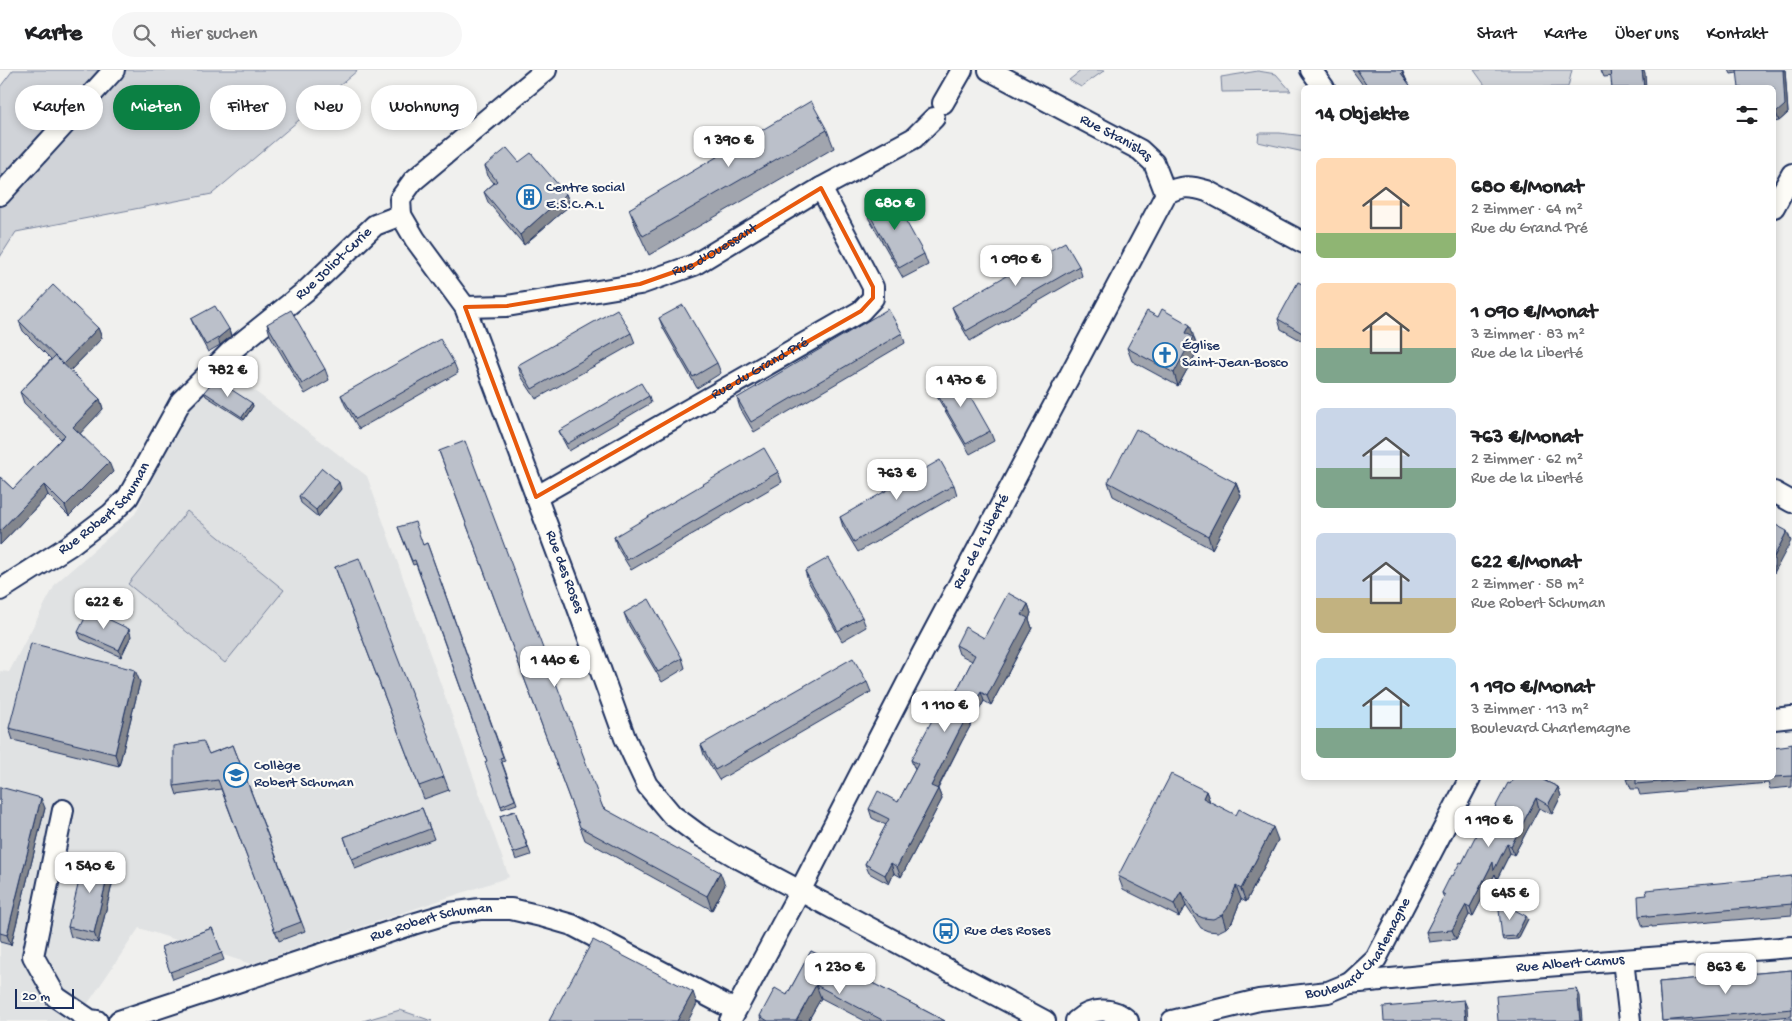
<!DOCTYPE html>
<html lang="de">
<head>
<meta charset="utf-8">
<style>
  body { margin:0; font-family:"Gochi Hand",sans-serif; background:#f6f6f6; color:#202124; height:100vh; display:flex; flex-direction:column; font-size:19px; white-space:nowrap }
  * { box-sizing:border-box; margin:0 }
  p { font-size:16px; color:#757577 }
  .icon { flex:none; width:28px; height:28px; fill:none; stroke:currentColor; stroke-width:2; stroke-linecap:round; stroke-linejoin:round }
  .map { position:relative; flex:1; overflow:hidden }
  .panel { position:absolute; left:1301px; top:15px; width:475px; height:695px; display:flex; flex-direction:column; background:#fff; border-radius:8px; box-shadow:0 2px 8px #0003 }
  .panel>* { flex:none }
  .hud { position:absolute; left:15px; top:15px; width:475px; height:45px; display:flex; gap:10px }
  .scale { position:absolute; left:15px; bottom:12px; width:59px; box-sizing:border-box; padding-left:5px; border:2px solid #1b2f5e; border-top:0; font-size:14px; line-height:18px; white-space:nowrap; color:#1b2f5e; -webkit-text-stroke:4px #fdfcf7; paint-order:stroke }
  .price { position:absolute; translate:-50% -42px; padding:0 11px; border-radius:10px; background:#fff; color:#222; font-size:16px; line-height:32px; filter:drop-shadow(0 1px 2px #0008) }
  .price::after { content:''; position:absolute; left:50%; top:30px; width:15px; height:11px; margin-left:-8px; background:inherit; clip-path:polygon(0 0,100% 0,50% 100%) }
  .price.active { background:#0b8043; color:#fff }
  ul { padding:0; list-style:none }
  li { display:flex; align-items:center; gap:15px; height:125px; padding:0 15px }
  li span { display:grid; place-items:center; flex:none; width:140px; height:100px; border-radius:8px; color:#555 }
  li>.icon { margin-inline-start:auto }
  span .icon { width:60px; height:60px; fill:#fffc; stroke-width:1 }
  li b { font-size:21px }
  h2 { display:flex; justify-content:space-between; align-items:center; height:60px; padding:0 15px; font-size:21px }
  .tag { padding:0 18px; border-radius:22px; background:#fff; box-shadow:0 2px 8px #0003; font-size:18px; line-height:45px }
  .tag.active { background:#0b8043; color:#fff }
  header { display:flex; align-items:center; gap:30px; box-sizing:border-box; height:70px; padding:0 25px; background:#fff; border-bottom:1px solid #e0e0e0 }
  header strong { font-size:24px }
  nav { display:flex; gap:28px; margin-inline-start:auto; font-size:18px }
  .search { width:350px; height:45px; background:#f6f6f6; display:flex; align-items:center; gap:12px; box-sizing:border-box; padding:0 18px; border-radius:28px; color:#757577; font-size:19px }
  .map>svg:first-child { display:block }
  .built { fill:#e0e2e3 }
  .green { fill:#d0d3d8; stroke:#76819b }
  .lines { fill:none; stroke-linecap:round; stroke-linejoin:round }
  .street-casing { stroke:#1b2f5e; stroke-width:24 }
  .street { stroke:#fdfcf7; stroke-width:20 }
  .wall { fill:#a1a5ae; stroke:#1b2f5e }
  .shaded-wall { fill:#83868d; stroke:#1b2f5e }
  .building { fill:#bbc0ca; stroke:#1b2f5e }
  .marked { fill:none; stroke:#e8590c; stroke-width:4; stroke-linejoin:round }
  .labels { text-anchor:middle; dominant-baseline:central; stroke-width:4.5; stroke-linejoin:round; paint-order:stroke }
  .street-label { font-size:15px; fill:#1b2f5e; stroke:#fdfcf7 }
  .poi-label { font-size:15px; fill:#1b2f5e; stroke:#fdfcf7; text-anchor:start }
</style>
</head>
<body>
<header>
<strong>Karte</strong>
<div class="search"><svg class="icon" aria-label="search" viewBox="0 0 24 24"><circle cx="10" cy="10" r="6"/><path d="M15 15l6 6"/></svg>Hier suchen</div>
<nav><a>Start</a><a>Karte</a><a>Über uns</a><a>Kontakt</a></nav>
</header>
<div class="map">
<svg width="1792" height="951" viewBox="0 0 1792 951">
  <rect width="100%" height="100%" fill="#f0f0ee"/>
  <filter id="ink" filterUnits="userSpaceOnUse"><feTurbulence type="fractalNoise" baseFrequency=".02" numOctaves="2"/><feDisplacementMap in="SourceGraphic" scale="10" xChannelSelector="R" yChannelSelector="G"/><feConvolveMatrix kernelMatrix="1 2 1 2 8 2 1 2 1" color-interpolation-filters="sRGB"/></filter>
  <g filter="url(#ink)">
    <path class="built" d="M 223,297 L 367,406 L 509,807 L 251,894 L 139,858 L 76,951 L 0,951 L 0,601 L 9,602 L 56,513 L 135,444 L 186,339 Z"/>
    <path class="green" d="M 13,0 L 358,0 L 212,124 L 16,162 L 0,187 L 0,17 Z
      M 1082,0 L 1105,0 L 1081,17 L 1069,10 Z
      M 1474,0 L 1572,0 L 1568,17 L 1487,18 Z
      M 1258,1 L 1276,4 L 1291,21 L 1222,22 L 1221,7 Z
      M 1259,63 L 1280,63 L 1304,66 L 1304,82 L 1258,72 Z
      M 187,441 L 284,520 L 225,593 L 128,514 Z
      M 400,940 L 432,951 L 363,951 Z"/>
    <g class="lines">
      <defs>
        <g id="street">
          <path id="s1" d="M 989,0 L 1140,80 L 1154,93 L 1166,124"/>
          <path d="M 1311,0 L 1324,18"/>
          <path d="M 943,33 L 962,0"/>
          <path d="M 0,125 L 114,0"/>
          <path d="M 1774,137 L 1792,104"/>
          <path id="s2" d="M 401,145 L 415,169 L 465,237 L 574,527 L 625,668 L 647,715 L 672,745 L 699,765 L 740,789 L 1045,951"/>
          <path id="s3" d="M 465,237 L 507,236 L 640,214 L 694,195 L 821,118 L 914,68 L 934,48"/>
          <path d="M 1774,422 L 1792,432"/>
          <path id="s4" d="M 536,427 L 861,241 L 873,228 L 873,217 L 821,118"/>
          <path id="s5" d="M 0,520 L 69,476 L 111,444 L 128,427 L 181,331 L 231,281 L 307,220 L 375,155 L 401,145 L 400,129 L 413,111 L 546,0"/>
          <path d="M 1774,649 L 1792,647"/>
          <path d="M 63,740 L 33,886 L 56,927 L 90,950 L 97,951"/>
          <path d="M 1623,890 L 1630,951"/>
          <path id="s6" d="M 1350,913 L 1442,904 L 1792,877"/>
          <path id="s7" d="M 119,951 L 413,854 L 450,843 L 480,839 L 511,839 L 541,846 L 572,855 L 735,940"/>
          <path id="s8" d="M 730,951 L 800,821 L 922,584 L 1166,124 C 1180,115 1191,116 1207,121 L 1304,173"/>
          <path d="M 1076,951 C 1091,938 1113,936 1128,951"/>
          <path id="s9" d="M 1172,951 L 1259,930 L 1328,922 L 1350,913 L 1376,889 L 1470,708"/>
        </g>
      </defs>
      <use href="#street" class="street-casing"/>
      <use href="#street" class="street"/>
    </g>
    <path class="wall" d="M 1352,0 L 1402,0 L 1407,11 L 1412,18 L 1365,18 Z
      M 1601,0 L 1643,0 L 1645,3 L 1604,7 Z
      M 1729,0 L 1785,0 L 1788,43 L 1779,51 L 1774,52 L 1774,18 L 1737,3 L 1731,4 Z
      M 827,60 L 834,78 L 649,185 L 636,157 L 629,139 Z
      M 485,96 L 566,124 L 570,135 L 524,175 L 488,132 L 484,122 L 494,113 L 488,106 Z
      M 866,138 L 924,184 L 928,195 L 903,208 L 869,149 Z
      M 1079,196 L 1082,206 L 970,271 L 956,247 L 952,237 Z
      M 1304,215 L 1304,272 L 1281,259 L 1278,249 Z
      M 659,248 L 717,293 L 721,303 L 697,318 L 663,258 Z
      M 191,249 L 229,259 L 231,266 L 220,275 L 208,282 L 194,256 Z
      M 19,251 L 98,258 L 102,268 L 70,301 L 100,329 L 103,339 L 80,363 L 113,402 L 69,446 L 48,425 L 0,475 L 0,407 L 13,419 L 61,369 L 24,333 L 20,322 L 51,289 L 23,261 Z
      M 267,254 L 325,299 L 329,310 L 305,324 L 270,265 Z
      M 631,263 L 635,273 L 536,329 L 521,306 L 518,295 Z
      M 902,263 L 905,273 L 754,362 L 740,338 L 737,328 Z
      M 1195,268 L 1194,269 L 1198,280 L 1178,316 L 1132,291 L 1127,278 Z
      M 454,293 L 458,303 L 359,359 L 345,335 L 341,325 Z
      M 932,315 L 990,361 L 994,371 L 970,384 L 936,325 Z
      M 204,322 L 252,333 L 253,336 L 244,350 L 206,326 Z
      M 649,326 L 651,333 L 569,381 L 562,368 L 559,361 Z
      M 439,381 L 603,738 L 725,815 L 712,840 L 585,770 Z
      M 778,402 L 782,412 L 631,500 L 617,477 L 614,467 Z
      M 1108,412 L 1236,413 L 1241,426 L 1212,479 L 1113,426 Z
      M 954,415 L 957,425 L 858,482 L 843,457 L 840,447 Z
      M 341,419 L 318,447 L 301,433 L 299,426 Z
      M 398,457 L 423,475 L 427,473 L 505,691 L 502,692 L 517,734 L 502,739 L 487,691 L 416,494 L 413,495 Z
      M 335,497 L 444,707 L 449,720 L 424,729 Z
      M 805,501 L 862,547 L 866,557 L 842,571 L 808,511 Z
      M 1028,534 L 1031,543 L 1029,549 L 1032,558 L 991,635 L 984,631 L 962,671 L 938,719 L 942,729 L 901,807 L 894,803 L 889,814 L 869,803 L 865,794 L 886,755 L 872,748 L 869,739 L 898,732 L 915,700 L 911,690 L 955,624 L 972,591 L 959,584 L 956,575 L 984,568 Z
      M 624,543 L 682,588 L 685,598 L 662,612 L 628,554 Z
      M 78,562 L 131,566 L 121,587 L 81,569 Z
      M 140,612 L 119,696 L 13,670 L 9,658 Z
      M 867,612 L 871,622 L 719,710 L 704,685 L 701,675 Z
      M 1792,673 L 1792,717 L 1770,719 L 1768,713 L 1640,725 L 1638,719 L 1631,719 L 1627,709 L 1627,708 L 1774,708 L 1789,676 Z
      M 233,675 L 305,861 L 279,871 L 221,719 L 177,725 L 174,716 L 209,684 Z
      M 1546,708 L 1547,712 L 1558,717 L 1561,726 L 1552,744 L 1539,738 L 1514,785 L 1510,783 L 1497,809 L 1495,804 L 1473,846 L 1469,845 L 1456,869 L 1429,872 L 1426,862 L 1444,828 L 1442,823 L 1462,793 L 1510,714 Z
      M 0,717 L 45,738 L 11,875 L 0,872 Z
      M 1206,721 L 1210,732 L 1278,770 L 1246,832 L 1241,829 L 1232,852 L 1226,858 L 1218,862 L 1208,861 L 1201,858 L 1186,836 L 1179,847 L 1123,819 L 1118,806 Z
      M 422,738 L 434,769 L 355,799 L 344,767 Z
      M 515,741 L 531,785 L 516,790 L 500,746 Z
      M 111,792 L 115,802 L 98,873 L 71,867 L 68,857 Z
      M 1792,806 L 1792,845 L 1652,857 L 1652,856 L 1643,857 L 1639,846 Z
      M 1528,849 L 1518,869 L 1503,870 L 1502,867 Z
      M 212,858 L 224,890 L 173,909 L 161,877 Z
      M 811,881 L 945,951 L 865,951 L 821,928 L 808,951 L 761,951 L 760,946 L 787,925 Z
      M 1792,900 L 1792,946 L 1739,951 L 1662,951 L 1659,912 Z"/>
    <path class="shaded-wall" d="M 1642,0 L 1643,0 L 1645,3 L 1646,18 L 1644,18 Z
      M 1783,0 L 1785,0 L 1788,43 L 1779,51 L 1776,43 Z
      M 1403,2 L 1408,15 L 1401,3 Z
      M 566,124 L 570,135 L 524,175 L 520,165 Z
      M 1190,255 L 1198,280 L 1178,316 L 1174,303 L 1186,263 Z
      M 98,258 L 102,268 L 67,304 L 63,294 Z
      M 229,259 L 231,266 L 220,275 L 218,268 Z
      M 100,329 L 103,339 L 77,367 L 73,357 Z
      M 252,333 L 253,336 L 244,350 L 242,347 Z
      M 109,392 L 113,402 L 69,446 L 65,436 Z
      M 339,412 L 341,419 L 318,447 L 316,440 Z
      M 1236,413 L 1241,426 L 1212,479 L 1208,466 Z
      M 44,415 L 48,425 L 0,475 L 0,461 Z
      M 1787,461 L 1791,471 L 1774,503 L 1774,487 Z
      M 1028,534 L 1031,543 L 1029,549 L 1032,558 L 991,635 L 987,626 L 1022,545 Z
      M 129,559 L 131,566 L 121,587 L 119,580 Z
      M 135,600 L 140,612 L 119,696 L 115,684 Z
      M 981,622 L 984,631 L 962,671 L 934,725 L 931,716 L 959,661 Z
      M 1558,717 L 1561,726 L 1552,744 L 1548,735 Z
      M 938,719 L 942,729 L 901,807 L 897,797 Z
      M 1206,721 L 1211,735 L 1203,728 Z
      M 41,728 L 45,738 L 11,875 L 7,865 Z
      M 1536,728 L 1539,738 L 1514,785 L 1511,776 Z
      M 1273,757 L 1278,770 L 1246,832 L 1241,819 Z
      M 1507,774 L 1510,783 L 1497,809 L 1495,804 L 1473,846 L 1470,837 L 1493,792 Z
      M 111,792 L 115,802 L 98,873 L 94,863 Z
      M 891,793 L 894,803 L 889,814 L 885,805 Z
      M 720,802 L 725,815 L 712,840 L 707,826 Z
      M 1236,816 L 1241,829 L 1232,852 L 1226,858 L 1222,845 Z
      M 1181,822 L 1186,836 L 1179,847 L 1174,834 Z
      M 1466,835 L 1469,845 L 1456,869 L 1452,860 Z
      M 1526,846 L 1528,849 L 1518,869 L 1516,866 Z
      M 816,915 L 821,928 L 808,951 L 796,951 Z
      M 1577,919 L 1580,926 L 1582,951 L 1580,951 Z
      M 693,922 L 697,934 L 688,951 L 677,951 Z
      M 1464,930 L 1467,937 L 1468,951 L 1466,951 Z"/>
    <path class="building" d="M 1357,0 L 1402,0 L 1403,2 L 1401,3 L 1412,18 L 1369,18 Z
      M 1610,0 L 1642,0 L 1644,18 L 1612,18 Z
      M 1737,0 L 1783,0 L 1785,35 L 1776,43 L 1774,43 L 1774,18 L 1739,18 Z
      M 811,31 L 827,60 L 643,166 L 629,139 Z
      M 507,78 L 519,92 L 531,83 L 566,124 L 520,165 L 484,122 L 497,111 L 485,96 Z
      M 891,124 L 924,184 L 899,198 L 866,138 Z
      M 1065,172 L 1079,196 L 966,261 L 952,237 Z
      M 1298,212 L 1304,215 L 1304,264 L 1278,249 Z
      M 53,215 L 98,258 L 63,294 L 19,251 Z
      M 683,235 L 717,293 L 693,307 L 659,248 Z
      M 215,236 L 229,259 L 218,268 L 206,275 L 191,249 Z
      M 617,239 L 631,263 L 532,319 L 518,295 Z
      M 888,239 L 902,263 L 751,352 L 737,328 Z
      M 1162,239 L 1190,255 L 1186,263 L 1193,267 L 1174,303 L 1127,278 L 1147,241 L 1158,247 Z
      M 291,240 L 325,299 L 302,314 L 267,254 Z
      M 440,269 L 454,293 L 356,349 L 341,325 Z
      M 55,286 L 100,329 L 73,357 L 109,392 L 65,436 L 44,415 L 0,461 L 0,407 L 13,419 L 65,365 L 20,322 Z
      M 956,301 L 990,361 L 966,374 L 932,315 Z
      M 215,309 L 252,333 L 242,347 L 204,322 Z
      M 641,313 L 649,326 L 567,374 L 559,361 Z
      M 1136,359 L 1236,413 L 1208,466 L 1108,412 Z
      M 465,371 L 603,738 L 720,802 L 707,826 L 580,757 L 439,381 Z
      M 764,378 L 778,402 L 627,490 L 614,467 Z
      M 940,390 L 954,415 L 854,472 L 840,447 Z
      M 322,398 L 339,412 L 316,440 L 299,426 Z
      M 415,452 L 423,475 L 427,473 L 503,687 L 500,688 L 515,730 L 501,736 L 485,692 L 487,691 L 415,490 L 412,491 L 398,457 Z
      M 1774,454 L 1787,461 L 1774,487 Z
      M 359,488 L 444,707 L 419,716 L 335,497 Z
      M 828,488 L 862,547 L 838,561 L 805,501 Z
      M 1008,523 L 1028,534 L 1022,545 L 1028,548 L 987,626 L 981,622 L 959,661 L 931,716 L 938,719 L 897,797 L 891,793 L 885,805 L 865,794 L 889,749 L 869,739 L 878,721 L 898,732 L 918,694 L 911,690 L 948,620 L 955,624 L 975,585 L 956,575 L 965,557 L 984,568 Z
      M 649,529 L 682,588 L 658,602 L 624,543 Z
      M 89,540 L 129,559 L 119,580 L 78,562 Z
      M 31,573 L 135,600 L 115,684 L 9,658 Z
      M 853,588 L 867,612 L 715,700 L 701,675 Z
      M 203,671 L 209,684 L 233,675 L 301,852 L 275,862 L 218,710 L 174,716 L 174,676 Z
      M 1792,673 L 1792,706 L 1774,707 L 1774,678 L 1789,676 L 1788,674 Z
      M 1171,704 L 1206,721 L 1203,728 L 1236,745 L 1239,739 L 1273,757 L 1241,819 L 1236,816 L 1227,839 L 1222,845 L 1213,849 L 1203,848 L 1196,845 L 1181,822 L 1174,834 L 1118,806 Z
      M 1514,708 L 1544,708 L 1543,710 L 1558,717 L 1548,735 L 1536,728 L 1511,776 L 1507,774 L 1494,800 L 1493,792 L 1470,837 L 1466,835 L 1452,860 L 1426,862 L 1445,825 L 1442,823 L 1451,805 L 1453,806 L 1460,792 L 1462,793 L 1479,759 L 1482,760 L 1489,746 L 1490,747 L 1508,713 L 1510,714 Z
      M 1627,708 L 1707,708 L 1636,714 L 1636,708 L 1627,709 Z
      M 0,717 L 41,728 L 7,865 L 0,863 Z
      M 422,738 L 430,759 L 352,789 L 344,767 Z
      M 515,741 L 528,778 L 513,783 L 500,746 Z
      M 85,786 L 111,792 L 94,863 L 68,857 Z
      M 1792,806 L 1792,834 L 1648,847 L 1648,845 L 1639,846 L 1638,826 L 1647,825 L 1646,820 Z
      M 1498,831 L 1526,846 L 1516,866 L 1502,867 Z
      M 212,858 L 222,883 L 170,902 L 161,877 Z
      M 593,870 L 693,922 L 677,951 L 549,951 Z
      M 811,881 L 945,951 L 884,951 L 816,915 L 796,951 L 768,951 L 760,946 L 775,918 L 787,925 Z
      M 1792,900 L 1792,939 L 1662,951 L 1659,912 Z
      M 1577,919 L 1580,951 L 1498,951 L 1496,926 Z
      M 1464,930 L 1466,951 L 1384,951 L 1383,937 Z
      M 1785,948 L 1792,948 L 1792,951 L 1785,951 Z"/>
  </g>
  <path class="marked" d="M 821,118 L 873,217 L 873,228 L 861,241 L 536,427 L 465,237 L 507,236 L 640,214 L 694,195 Z"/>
  <defs>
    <symbol id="building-ring" viewBox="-11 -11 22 22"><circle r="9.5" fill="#fdfcf7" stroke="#1f6fb2" stroke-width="1.5"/><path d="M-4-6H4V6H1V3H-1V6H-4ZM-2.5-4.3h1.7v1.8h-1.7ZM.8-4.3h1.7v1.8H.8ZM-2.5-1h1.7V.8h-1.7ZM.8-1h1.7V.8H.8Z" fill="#1f6fb2"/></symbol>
    <symbol id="church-ring" viewBox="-11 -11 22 22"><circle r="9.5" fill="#fdfcf7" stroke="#1f6fb2" stroke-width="1.5"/><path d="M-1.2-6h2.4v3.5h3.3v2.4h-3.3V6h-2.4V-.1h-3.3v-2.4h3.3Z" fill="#1f6fb2"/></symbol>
    <symbol id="school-ring" viewBox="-11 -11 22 22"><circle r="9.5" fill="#fdfcf7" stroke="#1f6fb2" stroke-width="1.5"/><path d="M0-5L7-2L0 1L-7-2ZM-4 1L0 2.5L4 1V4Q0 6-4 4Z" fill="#1f6fb2"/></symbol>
    <symbol id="bus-ring" viewBox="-11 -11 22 22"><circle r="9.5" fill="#fdfcf7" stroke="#1f6fb2" stroke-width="1.5"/><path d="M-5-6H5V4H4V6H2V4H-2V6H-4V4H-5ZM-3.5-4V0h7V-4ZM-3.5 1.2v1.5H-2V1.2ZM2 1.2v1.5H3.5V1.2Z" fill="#1f6fb2"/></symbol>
  </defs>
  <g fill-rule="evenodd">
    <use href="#building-ring" x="515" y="113" width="28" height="28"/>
    <use href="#church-ring" x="1151" y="271" width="28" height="28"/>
    <use href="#school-ring" x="222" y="691" width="28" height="28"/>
    <use href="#bus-ring" x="932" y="847" width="28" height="28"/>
  </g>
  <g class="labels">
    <g class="street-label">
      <text stroke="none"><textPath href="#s1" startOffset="144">Rue Stanislas</textPath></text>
      <text stroke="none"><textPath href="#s3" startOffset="259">Rue d'Ouessant</textPath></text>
      <text stroke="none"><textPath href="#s5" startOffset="474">Rue Joliot-Curie</textPath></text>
      <text stroke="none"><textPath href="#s4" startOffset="258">Rue du Grand Pré</textPath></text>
      <text stroke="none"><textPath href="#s5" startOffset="134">Rue Robert Schuman</textPath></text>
      <text stroke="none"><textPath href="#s8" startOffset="541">Rue de la Liberté</textPath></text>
      <text stroke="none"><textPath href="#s2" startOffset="395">Rue des Roses</textPath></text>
      <text stroke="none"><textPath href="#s7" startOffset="328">Rue Robert Schuman</textPath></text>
      <text stroke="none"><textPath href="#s9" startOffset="211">Boulevard Charlemagne</textPath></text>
      <text stroke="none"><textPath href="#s6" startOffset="221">Rue Albert Camus</textPath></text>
    </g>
    <g class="poi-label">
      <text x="546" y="118">Centre social<tspan x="546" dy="17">E.S.C.A.L</tspan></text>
      <text x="1182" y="276">Église<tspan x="1182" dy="17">Saint-Jean-Bosco</tspan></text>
      <text x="254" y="696">Collège<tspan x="254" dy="17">Robert Schuman</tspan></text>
      <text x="964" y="861">Rue des Roses</text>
    </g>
  </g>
</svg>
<div class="scale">20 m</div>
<b class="price" style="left:729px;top:98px">1 390 €</b>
<b class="price active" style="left:895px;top:161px">680 €</b>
<b class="price" style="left:1016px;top:217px">1 090 €</b>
<b class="price" style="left:228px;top:328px">782 €</b>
<b class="price" style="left:961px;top:338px">1 470 €</b>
<b class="price" style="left:897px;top:431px">763 €</b>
<b class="price" style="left:104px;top:560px">622 €</b>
<b class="price" style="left:555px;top:618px">1 440 €</b>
<b class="price" style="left:945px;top:663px">1 110 €</b>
<b class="price" style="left:1489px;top:778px">1 190 €</b>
<b class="price" style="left:90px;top:824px">1 540 €</b>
<b class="price" style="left:1510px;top:851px">645 €</b>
<b class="price" style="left:840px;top:925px">1 230 €</b>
<b class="price" style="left:1726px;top:925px">863 €</b>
<div class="hud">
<a class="tag">Kaufen</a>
<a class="tag active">Mieten</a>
<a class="tag">Filter</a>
<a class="tag">Neu</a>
<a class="tag">Wohnung</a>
</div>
<section class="panel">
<h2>14 Objekte<svg class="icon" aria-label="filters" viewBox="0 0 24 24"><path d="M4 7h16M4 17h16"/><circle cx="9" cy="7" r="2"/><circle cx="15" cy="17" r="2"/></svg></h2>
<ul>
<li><span style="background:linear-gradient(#ffd9b3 75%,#8fb573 0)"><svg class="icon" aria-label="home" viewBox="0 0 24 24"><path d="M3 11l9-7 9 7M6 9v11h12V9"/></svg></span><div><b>680 €/Monat</b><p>2 Zimmer · 64 m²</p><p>Rue du Grand Pré</p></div></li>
<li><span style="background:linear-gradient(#ffd9b3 65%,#7fa58c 0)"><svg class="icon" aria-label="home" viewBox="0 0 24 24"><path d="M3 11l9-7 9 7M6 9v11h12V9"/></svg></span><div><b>1 090 €/Monat</b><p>3 Zimmer · 83 m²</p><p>Rue de la Liberté</p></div></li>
<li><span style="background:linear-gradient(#c9d6e8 60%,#7fa58c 0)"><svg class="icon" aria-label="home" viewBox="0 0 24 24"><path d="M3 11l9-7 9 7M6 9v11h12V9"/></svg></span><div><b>763 €/Monat</b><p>2 Zimmer · 62 m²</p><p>Rue de la Liberté</p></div></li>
<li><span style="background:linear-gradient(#c9d6e8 65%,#c2b280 0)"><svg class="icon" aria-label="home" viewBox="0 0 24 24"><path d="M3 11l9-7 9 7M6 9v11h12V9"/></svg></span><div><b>622 €/Monat</b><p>2 Zimmer · 58 m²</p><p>Rue Robert Schuman</p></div></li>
<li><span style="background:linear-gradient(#bfe0f5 70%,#7fa58c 0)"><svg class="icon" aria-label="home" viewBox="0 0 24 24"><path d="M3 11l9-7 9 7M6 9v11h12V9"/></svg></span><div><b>1 190 €/Monat</b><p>3 Zimmer · 113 m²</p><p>Boulevard Charlemagne</p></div></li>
</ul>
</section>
</div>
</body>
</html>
